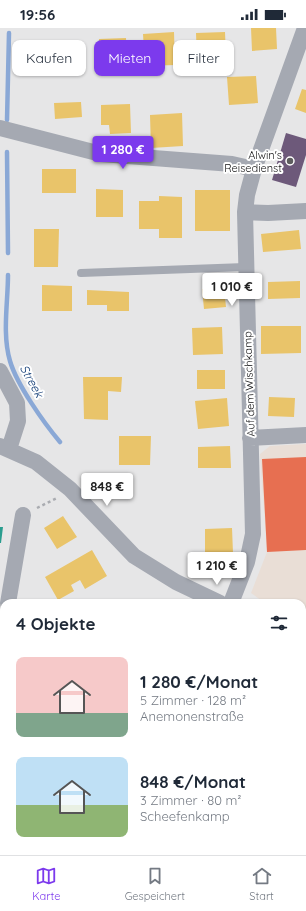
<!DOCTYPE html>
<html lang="de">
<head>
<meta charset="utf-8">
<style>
  body { margin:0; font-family:Quicksand,sans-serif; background:#f6f6f7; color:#1f2937; height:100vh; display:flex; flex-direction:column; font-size:15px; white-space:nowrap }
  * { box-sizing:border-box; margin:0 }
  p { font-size:13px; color:#747a83 }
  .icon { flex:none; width:22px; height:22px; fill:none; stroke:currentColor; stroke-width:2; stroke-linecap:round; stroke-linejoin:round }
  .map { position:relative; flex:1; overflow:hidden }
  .side { position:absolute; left:0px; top:571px; width:306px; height:256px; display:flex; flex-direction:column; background:#fff; border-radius:12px 12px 0 0; box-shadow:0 1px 3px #0004 }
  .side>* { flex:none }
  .guide { position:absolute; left:12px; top:12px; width:282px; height:36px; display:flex; gap:8px }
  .price { position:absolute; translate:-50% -34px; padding:0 9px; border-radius:4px; background:#fff; color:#222; font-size:13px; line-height:26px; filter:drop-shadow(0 1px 2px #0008) }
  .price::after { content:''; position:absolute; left:50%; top:24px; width:12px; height:9px; margin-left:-6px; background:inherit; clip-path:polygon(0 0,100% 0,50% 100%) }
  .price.on { background:#7c3aed; color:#fff }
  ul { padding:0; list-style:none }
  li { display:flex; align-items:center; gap:12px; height:100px; padding:0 16px }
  li span { display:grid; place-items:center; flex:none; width:112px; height:80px; border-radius:8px; color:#555 }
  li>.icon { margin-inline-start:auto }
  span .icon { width:48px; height:48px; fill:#fffc; stroke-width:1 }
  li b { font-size:17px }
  h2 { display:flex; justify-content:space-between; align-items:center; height:48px; padding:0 16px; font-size:17px }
  .chip { padding:0 14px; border-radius:8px; background:#fff; box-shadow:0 1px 3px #0004; font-size:14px; line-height:36px }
  .chip.on { background:#7c3aed; color:#fff }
  .status { display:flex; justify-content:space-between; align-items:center; height:28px; padding:0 20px; background:#fff; direction:ltr }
  .status svg { height:11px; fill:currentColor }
  .tabs { display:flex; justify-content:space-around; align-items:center; height:56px; border-top:1px solid #e0e1e3; background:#fff; font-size:11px; color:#747a83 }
  .tabs a { display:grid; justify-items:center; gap:2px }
  .tabs .on { color:#7c3aed }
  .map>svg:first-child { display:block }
  .commercial { fill:#e9ded6 }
  .homes { fill:#e9c46a }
  .shops { fill:#e76f51 }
  .offices { fill:#6d597a }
  .schools { fill:#2a9d8f }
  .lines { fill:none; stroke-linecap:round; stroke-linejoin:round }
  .stream { stroke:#8aa8d6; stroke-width:4.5 }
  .path { stroke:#aaacb1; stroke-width:2.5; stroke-dasharray:3 3; stroke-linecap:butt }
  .lane { stroke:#a5a9b2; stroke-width:8 }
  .street { stroke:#a5a9b2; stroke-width:16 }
  .secondary { stroke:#a5a8b1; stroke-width:22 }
  .poi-dot { fill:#5d5d5e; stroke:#fff; stroke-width:1.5 }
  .labels { text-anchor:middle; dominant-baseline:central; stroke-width:4; stroke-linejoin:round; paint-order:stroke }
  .poi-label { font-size:11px; fill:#131314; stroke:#fff; text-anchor:end }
  .street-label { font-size:11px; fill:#131314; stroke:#fff }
  .water-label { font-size:12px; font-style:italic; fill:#103b75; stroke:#fff }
</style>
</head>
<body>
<div class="status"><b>19:56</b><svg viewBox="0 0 49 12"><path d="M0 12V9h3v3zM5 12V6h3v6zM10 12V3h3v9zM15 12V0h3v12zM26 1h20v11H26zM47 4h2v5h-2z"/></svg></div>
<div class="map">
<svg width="306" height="827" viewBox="0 0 306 827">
  <rect width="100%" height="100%" fill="#e6e6e7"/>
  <path class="commercial" d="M 306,416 L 306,581 L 302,583 L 302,575 L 265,575 L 251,565 L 267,524 L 260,426 L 270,418 Z"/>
  <path class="homes" d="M 251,0 L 276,0 L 277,21 L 252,23 Z
    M 174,4 L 175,37 L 145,38 L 143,6 Z
    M 225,4 L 226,29 L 197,31 L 196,5 Z
    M 126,10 L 127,41 L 100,42 L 99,11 Z
    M 67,23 L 68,44 L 45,45 L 44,24 Z
    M 256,48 L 258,75 L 229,77 L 227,49 Z
    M 302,61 L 306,62 L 306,85 L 295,81 Z
    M 81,74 L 82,89 L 55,91 L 54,75 Z
    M 130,76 L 131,105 L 110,106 L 109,97 L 101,97 L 101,77 Z
    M 182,85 L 183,118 L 151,120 L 150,87 Z
    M 42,141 L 76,141 L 76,165 L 42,165 Z
    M 96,161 L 123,162 L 123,189 L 96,189 Z
    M 195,162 L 230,162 L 230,203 L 195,203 Z
    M 159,168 L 182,169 L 182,210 L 159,210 L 159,201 L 139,201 L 139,173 L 159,173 Z
    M 34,201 L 59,201 L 58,239 L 34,239 Z
    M 299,202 L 301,221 L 263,224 L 261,206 Z
    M 300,253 L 300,270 L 268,271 L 268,254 Z
    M 42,257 L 72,258 L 72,283 L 42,283 Z
    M 224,259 L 226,279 L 204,281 L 202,261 Z
    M 87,262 L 129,264 L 129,283 L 107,283 L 107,277 L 87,277 Z
    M 261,298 L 301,298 L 301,325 L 261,326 Z
    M 222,299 L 223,326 L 193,327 L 192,300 Z
    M 197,342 L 225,342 L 225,361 L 197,361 Z
    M 83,349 L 122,349 L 121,364 L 108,363 L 108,392 L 84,391 Z
    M 269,369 L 295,370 L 294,389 L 268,388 Z
    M 227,370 L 229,398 L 198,401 L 195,373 Z
    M 119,408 L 151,408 L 150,437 L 119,437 Z
    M 230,418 L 231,440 L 198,440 L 198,419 Z
    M 63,488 L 77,509 L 57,521 L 44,500 Z
    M 232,500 L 233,525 L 205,526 L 205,501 Z
    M 92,522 L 107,548 L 85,561 L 80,552 L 71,557 L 74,563 L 58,572 L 45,549 Z
    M 306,692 L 306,762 L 302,760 L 302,701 Z"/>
  <path class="shops" d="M 306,429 L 306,522 L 267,524 L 262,431 Z
    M 0,747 L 4,747 L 4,777 L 0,777 Z
    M 106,823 L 228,823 L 232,827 L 109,827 Z"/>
  <path class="offices" d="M 286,105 L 306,111 L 306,127 L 296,159 L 272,152 Z"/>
  <path class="schools" d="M 0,499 L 3,499 L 1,515 L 0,515 Z"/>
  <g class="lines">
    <path class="stream" d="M 7,92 L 9,5
      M 7,124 L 8,225
      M 8,247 C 8,274 2,306 10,333 C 17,357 44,395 60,414
      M 302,788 L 306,793"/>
    <path class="path" d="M 37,480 L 57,470"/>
    <path class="lane" d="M 81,245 L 245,239
      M 0,741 L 4,742"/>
    <path class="street" d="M 0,100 L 101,126 L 232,136 L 254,141
      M 245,184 L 268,185 L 306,183
      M 0,343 L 17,375 L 18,393 L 9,421
      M 250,410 L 306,407
      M 0,418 L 36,434 L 70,461 L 134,528 L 176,554 L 220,575
      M 8,575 L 23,487
      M 231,575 L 247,534 L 253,506 L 245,184 L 247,167 L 254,141 L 305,0
      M 0,621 L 4,596
      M 0,691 L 4,696
      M 0,820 L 4,820
      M 53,823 L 64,827"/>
    <path class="secondary" d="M 302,599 L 306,598
      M 75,827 L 77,823"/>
  </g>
  <circle class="poi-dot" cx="290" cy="133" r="4"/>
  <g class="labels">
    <g class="poi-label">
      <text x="282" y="127">Alwin's<tspan x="282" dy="13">Reisedienst</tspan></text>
    </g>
    <g class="street-label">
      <text transform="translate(249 356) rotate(-92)">Auf dem Wischkamp</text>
    </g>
    <g class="water-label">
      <text transform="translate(32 353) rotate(61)">Streek</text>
    </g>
  </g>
</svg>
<b class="price on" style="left:123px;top:142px">1 280 €</b>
<b class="price" style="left:232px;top:279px">1 010 €</b>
<b class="price" style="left:107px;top:479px">848 €</b>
<b class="price" style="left:217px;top:558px">1 210 €</b>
<div class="guide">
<a class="chip">Kaufen</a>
<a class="chip on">Mieten</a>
<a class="chip">Filter</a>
</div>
<section class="side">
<h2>4 Objekte<svg class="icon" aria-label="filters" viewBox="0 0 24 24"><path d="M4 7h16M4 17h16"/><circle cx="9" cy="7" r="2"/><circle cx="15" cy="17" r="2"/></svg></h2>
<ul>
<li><span style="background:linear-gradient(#f6c9c9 70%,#7fa58c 0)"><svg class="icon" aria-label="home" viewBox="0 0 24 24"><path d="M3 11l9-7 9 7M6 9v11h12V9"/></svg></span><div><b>1 280 €/Monat</b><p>5 Zimmer · 128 m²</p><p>Anemonenstraße</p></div></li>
<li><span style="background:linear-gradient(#bfe0f5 60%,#8fb573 0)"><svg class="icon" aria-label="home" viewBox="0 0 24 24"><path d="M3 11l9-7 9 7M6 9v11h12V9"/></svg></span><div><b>848 €/Monat</b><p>3 Zimmer · 80 m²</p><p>Scheefenkamp</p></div></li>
</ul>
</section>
</div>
<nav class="tabs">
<a class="on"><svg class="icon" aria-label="map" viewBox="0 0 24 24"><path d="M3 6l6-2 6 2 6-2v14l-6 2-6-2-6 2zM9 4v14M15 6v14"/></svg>Karte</a>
<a><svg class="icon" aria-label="saved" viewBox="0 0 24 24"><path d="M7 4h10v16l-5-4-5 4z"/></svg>Gespeichert</a>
<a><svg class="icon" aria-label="home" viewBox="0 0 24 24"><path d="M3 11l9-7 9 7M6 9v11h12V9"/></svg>Start</a>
</nav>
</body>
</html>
